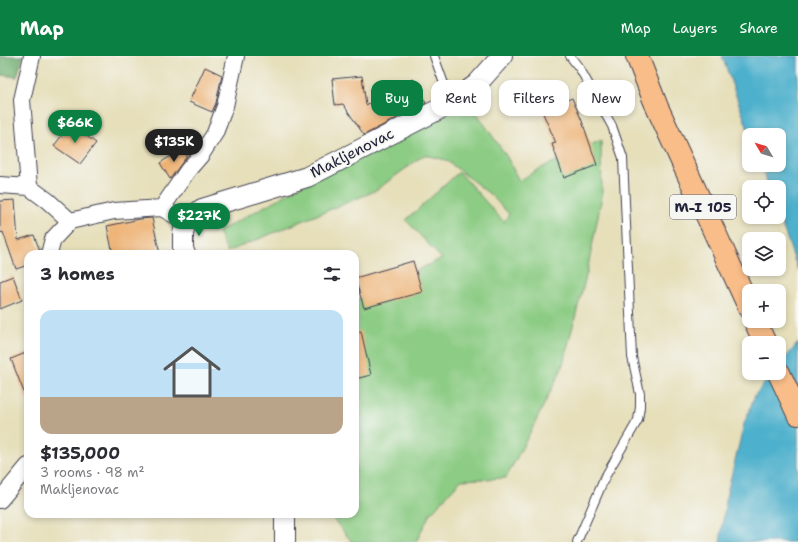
<!DOCTYPE html>
<html lang="en">
<head>
<meta charset="utf-8">
<style>
  body { margin:0; font-family:"Shantell Sans",sans-serif; background:#f2f2f3; color:#2b2b33; height:100vh; display:flex; flex-direction:column; font-size:15px; white-space:nowrap }
  * { box-sizing:border-box; margin:0 }
  p { font-size:13px; color:#7c7c81 }
  .icon { flex:none; width:22px; height:22px; fill:none; stroke:currentColor; stroke-width:2; stroke-linecap:round; stroke-linejoin:round }
  .map { position:relative; flex:1; overflow:hidden }
  .drawer { position:absolute; left:24px; top:194px; width:335px; height:268px; display:flex; flex-direction:column; background:#fff; border-radius:12px; box-shadow:0 2px 6px #0003 }
  .drawer>* { flex:none }
  .guide { position:absolute; left:371px; top:24px; width:367px; height:36px; display:flex; gap:8px }
  .needle { width:26px; rotate:308deg }
  .controls { position:absolute; left:742px; top:72px; display:grid; gap:8px }
  .controls a { display:grid; place-items:center; width:44px; height:44px; border-radius:8px; background:#fff; box-shadow:0 2px 6px #0003; font-size:20px }
  .price { position:absolute; translate:-50% -34px; padding:0 9px; border-radius:14px; background:#0b8043; color:#fff; font-size:13px; line-height:26px; filter:drop-shadow(0 1px 2px #0008) }
  .price::after { content:''; position:absolute; left:50%; top:24px; width:12px; height:9px; margin-left:-6px; background:inherit; clip-path:polygon(0 0,100% 0,50% 100%) }
  .price.selected { background:#222; color:#fff }
  ul { padding:0; list-style:none }
  li { display:grid; align-content:center; gap:8px; height:212px; padding:0 16px }
  li+li { border-top:1px solid #e1e1e2 }
  li span { display:grid; place-items:center; height:124px; border-radius:12px; color:#555 }
  li>.icon { margin-inline-start:auto }
  span .icon { width:72px; height:72px; fill:#fffc; stroke-width:1 }
  li b { font-size:17px }
  h2 { display:flex; justify-content:space-between; align-items:center; height:48px; padding:0 16px; font-size:17px }
  .chip { padding:0 14px; border-radius:12px; background:#fff; box-shadow:0 2px 6px #0003; font-size:14px; line-height:36px }
  .chip.selected { background:#0b8043; color:#fff }
  header { display:flex; align-items:center; gap:24px; box-sizing:border-box; height:56px; padding:0 20px; background:#0b8043; color:#fff }
  header strong { font-size:19px }
  nav { display:flex; gap:22px; margin-inline-start:auto; font-size:14px }
  .map>svg:first-child { display:block }
  .green { fill:#8ccc84; stroke:#577760 }
  .forest { fill:#71b072; stroke:#4a6956 }
  .water { fill:#4db0cc; stroke:#386984 }
  .building { fill:#eeb275 }
  .lines { fill:none; stroke-linecap:round; stroke-linejoin:round }
  .service-casing { stroke:#3f3e4e; stroke-width:10 }
  .minor-casing { stroke:#3f3e4e; stroke-width:18 }
  .tertiary-casing { stroke:#3f3e4e; stroke-width:22 }
  .primary-casing { stroke:#3f3e4e; stroke-width:24 }
  .service { stroke:#fff; stroke-width:8 }
  .minor { stroke:#fff; stroke-width:16 }
  .tertiary { stroke:#fff; stroke-width:20 }
  .primary { stroke:#f8bd89; stroke-width:22 }
  .labels { text-anchor:middle; dominant-baseline:central; stroke-width:4; stroke-linejoin:round; paint-order:stroke }
  .shield { fill:#f6f6f2; stroke:#626272; stroke-width:1 }
  .shield-label { font-size:14px; font-weight:bold; fill:#22223b }
  .street-label { font-size:15px; fill:#22223b; stroke:#f6f6f2 }
</style>
</head>
<body>
<header>
<strong>Map</strong>
<nav><a>Map</a><a>Layers</a><a>Share</a></nav>
</header>
<div class="map">
<svg width="798" height="486" viewBox="0 0 798 486">
  <rect width="100%" height="100%" fill="#f6f6f2"/>
  <filter id="ink" filterUnits="userSpaceOnUse"><feTurbulence type="fractalNoise" baseFrequency=".025" numOctaves="2"/><feDisplacementMap in="SourceGraphic" scale="8" xChannelSelector="R" yChannelSelector="G"/><feConvolveMatrix kernelMatrix="1 2 1 2 8 2 1 2 1" color-interpolation-filters="sRGB"/></filter>
  <filter id="wash" filterUnits="userSpaceOnUse"><feTurbulence type="fractalNoise" baseFrequency=".012" numOctaves="4" result="noise"/><feDisplacementMap in="SourceGraphic" scale="16" xChannelSelector="R" yChannelSelector="G"/><feGaussianBlur stdDeviation="0.9" result="paint"/><feColorMatrix in="noise" values="0 0 0 0 0 0 0 0 0 0 0 0 0 0 0 0 0 1.4 0 .05"/><feComposite in="paint" operator="in"/></filter>
  <g filter="url(#wash)">
    <rect width="100%" height="100%" fill="#e6dfba"/>
    <path class="green" d="M 455,37 L 469,46 L 507,101 L 519,125 L 537,114 L 601,84 L 602,140 L 587,216 L 562,312 L 532,373 L 506,422 L 461,424 L 430,458 L 416,486 L 352,486 L 329,458 L 355,458 L 355,245 L 436,205 L 442,203 L 406,164 L 459,116 L 504,166 L 509,158 L 491,139 L 446,104 L 424,99 L 375,135 L 227,196 L 218,176 L 287,138 Z"/>
    <path class="forest" d="M 0,0 L 23,0 L 17,21 L 0,19 Z"/>
    <path class="water" d="M 722,0 L 798,0 L 798,214 L 779,160 L 779,131 L 769,131 L 761,109 L 779,109 L 779,79 L 750,79 Z
      M 798,287 L 798,486 L 720,486 L 727,437 L 744,368 L 755,339 Z"/>
    <g id="blocks">
      <path class="building" d="M 205,11 L 222,19 L 216,47 L 212,56 L 189,46 Z
        M 362,20 L 366,49 L 413,23 L 426,47 L 364,79 L 343,48 L 335,49 L 332,23 Z
        M 572,42 L 582,65 L 597,109 L 564,122 L 552,88 L 556,87 L 542,55 Z
        M 70,68 L 96,87 L 80,108 L 54,90 Z
        M 182,93 L 187,100 L 170,123 L 160,107 Z
        M 15,144 L 18,184 L 34,179 L 40,195 L 40,198 L 28,198 L 28,209 L 16,213 L 3,176 L 0,177 L 0,145 Z
        M 152,162 L 160,198 L 113,198 L 107,170 L 140,163 Z
        M 413,205 L 422,236 L 364,252 L 355,222 Z
        M 13,220 L 22,244 L 0,253 L 0,225 Z
        M 361,275 L 371,319 L 355,323 L 355,276 Z
        M 28,296 L 28,344 L 27,344 L 11,303 Z"/>
    </g>
  </g>
  <g filter="url(#ink)">
    <use href="#blocks" fill-opacity="0" stroke="#3f3e4e" stroke-width="1"/>
    <g class="lines">
      <defs>
        <path id="service" d="M 434,0 L 451,47
          M 570,0 L 580,13 L 612,70 L 623,102 L 632,301 L 640,338 L 640,351 L 638,364 L 605,421 L 577,486"/>
        <path id="minor" d="M 0,129 L 29,131 L 48,145 L 70,165
          M 29,131 L 22,44 L 32,0
          M 162,152 L 188,114 L 201,99 L 215,77 L 225,50 L 236,0
          M 49,198 L 53,183 L 70,165 L 114,155 L 162,152 L 186,166
          M 0,444 L 28,410"/>
        <path id="tertiary" d="M 185,198 L 183,193 L 183,178 L 186,166 L 202,153 L 307,121 L 451,47 L 477,28 L 502,0
          M 285,486 L 285,458"/>
        <path id="primary" d="M 637,0 L 657,51 L 749,251
          M 755,265 L 765,287
          M 779,317 L 798,358"/>
      </defs>
      <use href="#service" class="service-casing"/>
      <use href="#minor" class="minor-casing"/>
      <use href="#tertiary" class="tertiary-casing"/>
      <use href="#primary" class="primary-casing"/>
      <use href="#service" class="service"/>
      <use href="#minor" class="minor"/>
      <use href="#tertiary" class="tertiary"/>
      <use href="#primary" class="primary"/>
    </g>
  </g>
  <g class="labels">
    <rect class="shield" x="670" y="139" width="66" height="24" rx="3"/>
    <g class="shield-label">
      <text x="703" y="151">M-I 105</text>
    </g>
    <g class="street-label">
      <text transform="translate(352 97) rotate(-27)">Makljenovac</text>
    </g>
  </g>
</svg>
<div class="controls">
<a><svg class="needle" viewBox="-14 -14 28 28"><path d="M0-13l5 13h-10z" fill="#e53935"/><path d="M0 13l5-13h-10z" fill="#7c7c81"/></svg></a>
<a><svg class="icon" aria-label="locate" viewBox="0 0 24 24"><circle cx="12" cy="12" r="6"/><path d="M12 2v4M12 18v4M2 12h4M18 12h4"/></svg></a>
<a><svg class="icon" aria-label="layers" viewBox="0 0 24 24"><path d="M12 4l9 5-9 5-9-5zM3 14l9 5 9-5"/></svg></a>
<a>+</a>
<a>−</a>
</div>
<b class="price" style="left:75px;top:88px">$66K</b>
<b class="price selected" style="left:174px;top:107px">$135K</b>
<b class="price" style="left:199px;top:181px">$227K</b>
<div class="guide">
<a class="chip selected">Buy</a>
<a class="chip">Rent</a>
<a class="chip">Filters</a>
<a class="chip">New</a>
</div>
<section class="drawer">
<h2>3 homes<svg class="icon" aria-label="filters" viewBox="0 0 24 24"><path d="M4 7h16M4 17h16"/><circle cx="9" cy="7" r="2"/><circle cx="15" cy="17" r="2"/></svg></h2>
<ul>
<li><span style="background:linear-gradient(#bfe0f5 70%,#b9a48a 0)"><svg class="icon" aria-label="home" viewBox="0 0 24 24"><path d="M3 11l9-7 9 7M6 9v11h12V9"/></svg></span><div><b>$135,000</b><p>3 rooms · 98 m²</p><p>Makljenovac</p></div></li>
</ul>
</section>
</div>
</body>
</html>
